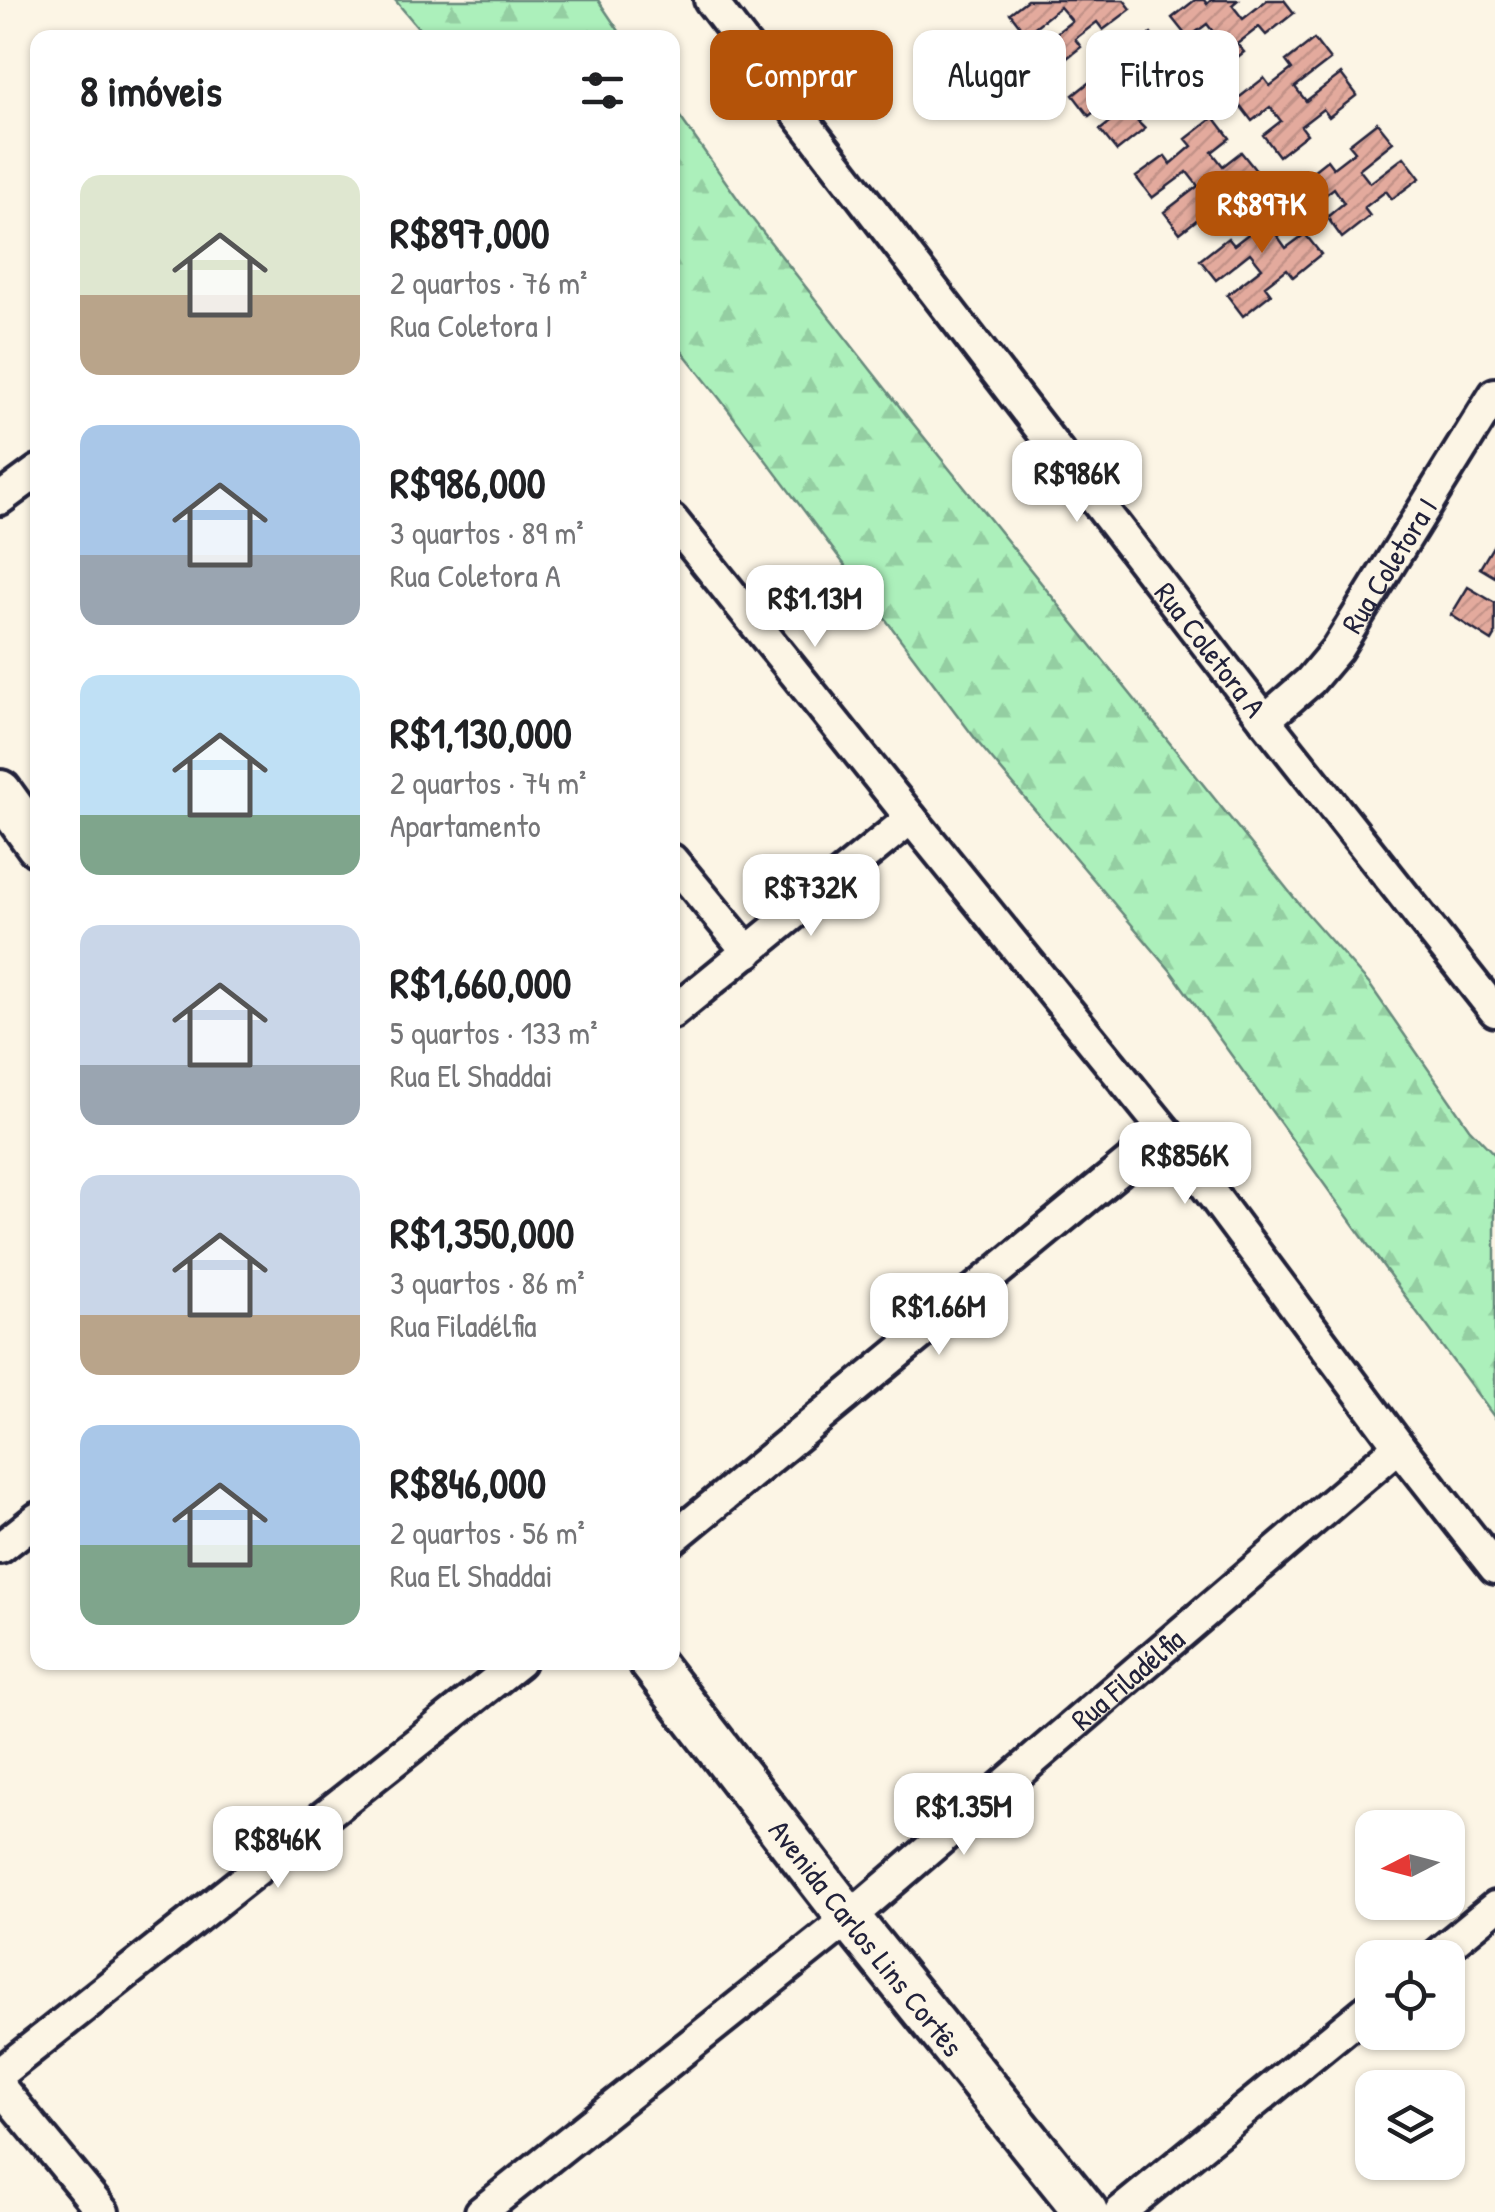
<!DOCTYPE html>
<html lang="pt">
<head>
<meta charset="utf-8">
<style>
  body { margin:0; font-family:"Patrick Hand",sans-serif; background:#f2f2f2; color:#202124; height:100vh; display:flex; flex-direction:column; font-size:38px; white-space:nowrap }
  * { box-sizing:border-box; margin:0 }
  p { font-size:32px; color:#757577 }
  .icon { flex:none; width:55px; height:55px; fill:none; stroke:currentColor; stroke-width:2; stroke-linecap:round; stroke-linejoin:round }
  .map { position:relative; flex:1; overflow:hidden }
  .drawer { position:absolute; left:30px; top:30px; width:650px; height:1640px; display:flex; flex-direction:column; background:#fff; border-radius:20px; box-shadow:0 2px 8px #0004 }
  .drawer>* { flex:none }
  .hud { position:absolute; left:710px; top:30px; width:635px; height:90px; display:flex; gap:20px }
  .needle { width:65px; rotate:264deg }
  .fabs { position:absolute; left:1355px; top:1810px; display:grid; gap:20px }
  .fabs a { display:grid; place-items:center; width:110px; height:110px; border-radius:20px; background:#fff; box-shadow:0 2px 8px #0004; font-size:50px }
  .price { position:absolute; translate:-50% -85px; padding:0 22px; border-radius:20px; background:#fff; color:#222; font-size:32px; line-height:65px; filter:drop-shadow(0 2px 5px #0008) }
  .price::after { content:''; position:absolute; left:50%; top:60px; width:30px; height:22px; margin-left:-15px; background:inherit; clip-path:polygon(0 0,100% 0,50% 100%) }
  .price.selected { background:#b45309; color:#fff }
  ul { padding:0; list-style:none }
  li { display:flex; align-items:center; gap:30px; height:250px; padding:0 50px }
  li span { display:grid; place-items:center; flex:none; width:280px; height:200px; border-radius:20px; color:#555 }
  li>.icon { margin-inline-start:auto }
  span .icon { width:120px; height:120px; fill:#fffc; stroke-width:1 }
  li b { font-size:42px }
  h2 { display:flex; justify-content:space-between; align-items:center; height:120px; padding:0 50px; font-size:42px }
  .pill { padding:0 35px; border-radius:20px; background:#fff; box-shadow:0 2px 8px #0004; font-size:35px; line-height:90px }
  .pill.selected { background:#b45309; color:#fff }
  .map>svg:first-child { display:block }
  .forest { fill:url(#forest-firs); stroke:#67897b; stroke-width:2.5 }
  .building { fill:url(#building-hatch); stroke:#22223b; stroke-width:2.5 }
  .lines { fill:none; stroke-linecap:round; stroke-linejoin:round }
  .street-casing { stroke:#22223b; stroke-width:38 }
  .secondary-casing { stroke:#22223b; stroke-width:50 }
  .street { stroke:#fcf5e5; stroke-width:30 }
  .secondary { stroke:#fcf5e5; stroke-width:42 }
  .labels { text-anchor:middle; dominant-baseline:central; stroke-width:8; stroke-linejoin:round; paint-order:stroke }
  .street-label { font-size:30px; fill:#22223b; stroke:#fcf5e5 }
</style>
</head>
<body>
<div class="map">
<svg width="1495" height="2212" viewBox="0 0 1495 2212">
  <defs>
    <pattern id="forest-firs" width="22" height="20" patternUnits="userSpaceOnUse" patternTransform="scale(2.5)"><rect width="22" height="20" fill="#acf0bb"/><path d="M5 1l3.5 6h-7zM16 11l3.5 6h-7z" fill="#94cea2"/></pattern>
    <pattern id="building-hatch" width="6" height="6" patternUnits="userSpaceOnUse" patternTransform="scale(2.5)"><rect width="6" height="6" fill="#e3aa9d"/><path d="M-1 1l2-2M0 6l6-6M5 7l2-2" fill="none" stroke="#c29288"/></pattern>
  </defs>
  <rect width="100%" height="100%" fill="#fcf5e5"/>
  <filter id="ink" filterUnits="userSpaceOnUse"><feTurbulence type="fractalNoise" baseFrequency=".01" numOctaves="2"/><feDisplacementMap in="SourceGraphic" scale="20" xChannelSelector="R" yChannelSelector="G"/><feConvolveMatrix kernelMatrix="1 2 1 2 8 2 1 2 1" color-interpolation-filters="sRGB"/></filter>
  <g filter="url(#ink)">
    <path class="forest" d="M 395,0 L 598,0 L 623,37 L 426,37 Z
      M 673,107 L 750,216 L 911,421 L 1304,910 L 1370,985 L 1469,1128 L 1495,1155 L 1495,1418 L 1391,1277 L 1170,970 L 980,745 L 720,399 L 673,340 Z"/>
    <path class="building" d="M 1027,0 L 1124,0 L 1131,9 L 1103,30 L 1097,22 L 1075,39 L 1081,47 L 1053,69 L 1037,48 L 1072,21 L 1060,7 L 1026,34 L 1010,13 Z
      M 1195,0 L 1204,0 L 1207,4 L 1211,0 L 1238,0 L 1232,5 L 1243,19 L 1267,0 L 1284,0 L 1294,13 L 1266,35 L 1259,27 L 1237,44 L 1244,52 L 1216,74 L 1200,53 L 1218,38 L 1207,24 L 1188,38 L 1172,18 Z
      M 1151,34 L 1167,55 L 1149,69 L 1160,84 L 1178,69 L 1194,90 L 1166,112 L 1160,104 L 1138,122 L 1145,129 L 1117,151 L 1100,130 L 1135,103 L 1123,89 L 1089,116 L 1073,95 L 1101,73 L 1107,81 L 1129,64 L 1123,56 Z
      M 1314,39 L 1330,60 L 1295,87 L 1306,101 L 1341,74 L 1357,95 L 1329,117 L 1323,109 L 1301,126 L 1307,134 L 1279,156 L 1263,135 L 1281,121 L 1270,107 L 1252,121 L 1236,100 L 1264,78 L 1270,86 L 1292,69 L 1286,61 Z
      M 1214,117 L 1230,138 L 1212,152 L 1223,166 L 1241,152 L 1258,173 L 1230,195 L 1223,187 L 1202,204 L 1208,211 L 1180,233 L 1164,212 L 1198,186 L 1187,172 L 1152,198 L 1136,177 L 1165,156 L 1171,164 L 1192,146 L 1186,139 Z
      M 1377,122 L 1393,142 L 1359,169 L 1370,183 L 1404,157 L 1420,178 L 1392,199 L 1386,191 L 1364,208 L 1370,216 L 1342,238 L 1327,217 L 1344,203 L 1334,188 L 1315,203 L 1299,182 L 1327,160 L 1333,168 L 1355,151 L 1349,144 Z
      M 1278,199 L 1294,219 L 1276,234 L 1286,248 L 1305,234 L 1321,254 L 1293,277 L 1287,269 L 1265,286 L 1271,294 L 1243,316 L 1227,295 L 1262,268 L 1250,253 L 1216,280 L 1200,260 L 1228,238 L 1234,245 L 1256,228 L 1250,220 Z
      M 1495,543 L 1495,577 L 1480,568 Z
      M 1468,587 L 1495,603 L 1495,636 L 1492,641 L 1451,615 Z"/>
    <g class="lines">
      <defs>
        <g id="street">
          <path id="s1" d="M 710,0 L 1265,720 L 1495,1011"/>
          <path d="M 0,499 L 38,471"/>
          <path d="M 672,520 L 911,818 L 1166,1132 L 1399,1446 L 1495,1568"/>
          <path id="s2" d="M 1265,720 L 1310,681 L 1337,649 L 1495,394"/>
          <path d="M 672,860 L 748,952"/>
          <path d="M 672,1013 L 911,818"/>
          <path d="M 672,1539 L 1166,1132"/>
          <path d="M 0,1548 L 38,1518"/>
          <path d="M 1433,1958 L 1495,1907"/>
          <path d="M 0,2073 L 519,1662"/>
          <path d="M 0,2087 L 103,2212"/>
          <path id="s3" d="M 481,2212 L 849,1918 L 1399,1446"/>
          <path d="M 1120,2212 L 1372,2006"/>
        </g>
        <g id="secondary">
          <path d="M 0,792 L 38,845"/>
          <path id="s4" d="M 651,1662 L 849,1918 L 1086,2212"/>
        </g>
      </defs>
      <use href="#street" class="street-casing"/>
      <use href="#secondary" class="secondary-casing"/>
      <use href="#street" class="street"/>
      <use href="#secondary" class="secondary"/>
    </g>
  </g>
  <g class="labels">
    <g class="street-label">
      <text stroke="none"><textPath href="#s2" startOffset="200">Rua Coletora I</textPath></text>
      <text stroke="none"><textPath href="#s1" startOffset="820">Rua Coletora A</textPath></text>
      <text stroke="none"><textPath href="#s3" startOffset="838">Rua Filadélfia</textPath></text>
      <text stroke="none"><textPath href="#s4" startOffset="350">Avenida Carlos Lins Cortês</textPath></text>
    </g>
  </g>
</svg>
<div class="fabs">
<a><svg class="needle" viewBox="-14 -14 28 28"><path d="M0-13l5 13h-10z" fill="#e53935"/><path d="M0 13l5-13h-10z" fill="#757577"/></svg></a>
<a><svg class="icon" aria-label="locate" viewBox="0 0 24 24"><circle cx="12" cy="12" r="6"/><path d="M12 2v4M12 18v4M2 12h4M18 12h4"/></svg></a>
<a><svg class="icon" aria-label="layers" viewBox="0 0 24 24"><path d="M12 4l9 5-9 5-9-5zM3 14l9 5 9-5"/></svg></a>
</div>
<b class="price selected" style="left:1262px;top:256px">R$897K</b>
<b class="price" style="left:1077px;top:525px">R$986K</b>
<b class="price" style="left:815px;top:650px">R$1.13M</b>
<b class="price" style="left:811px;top:939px">R$732K</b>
<b class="price" style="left:1185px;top:1207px">R$856K</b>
<b class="price" style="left:939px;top:1358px">R$1.66M</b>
<b class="price" style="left:964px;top:1858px">R$1.35M</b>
<b class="price" style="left:278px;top:1891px">R$846K</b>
<div class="hud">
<a class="pill selected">Comprar</a>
<a class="pill">Alugar</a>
<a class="pill">Filtros</a>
</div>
<section class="drawer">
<h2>8 imóveis<svg class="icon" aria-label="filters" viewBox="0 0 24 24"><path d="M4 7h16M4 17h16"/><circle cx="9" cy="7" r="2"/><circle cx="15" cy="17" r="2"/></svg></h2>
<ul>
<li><span style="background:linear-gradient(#dfe7d0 60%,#b9a48a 0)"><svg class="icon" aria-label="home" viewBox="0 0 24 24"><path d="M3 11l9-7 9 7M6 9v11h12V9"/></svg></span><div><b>R$897,000</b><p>2 quartos · 76 m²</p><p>Rua Coletora I</p></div></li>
<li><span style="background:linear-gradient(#a9c7e8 65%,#9aa5b1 0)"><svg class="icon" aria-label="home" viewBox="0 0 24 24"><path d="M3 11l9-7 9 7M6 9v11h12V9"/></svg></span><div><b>R$986,000</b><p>3 quartos · 89 m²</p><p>Rua Coletora A</p></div></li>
<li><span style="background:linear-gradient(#bfe0f5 70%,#7fa58c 0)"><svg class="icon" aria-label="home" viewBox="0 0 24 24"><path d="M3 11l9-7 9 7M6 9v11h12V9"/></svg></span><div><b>R$1,130,000</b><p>2 quartos · 74 m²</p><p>Apartamento</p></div></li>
<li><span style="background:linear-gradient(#c9d6e8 70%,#9aa5b1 0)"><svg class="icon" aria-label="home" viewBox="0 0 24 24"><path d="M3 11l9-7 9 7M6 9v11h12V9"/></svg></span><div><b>R$1,660,000</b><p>5 quartos · 133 m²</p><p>Rua El Shaddai</p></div></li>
<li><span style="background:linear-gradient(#c9d6e8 70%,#b9a48a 0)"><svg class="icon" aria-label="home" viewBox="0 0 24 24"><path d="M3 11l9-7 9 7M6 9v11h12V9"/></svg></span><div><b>R$1,350,000</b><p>3 quartos · 86 m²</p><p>Rua Filadélfia</p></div></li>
<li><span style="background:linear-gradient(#a9c7e8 60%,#7fa58c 0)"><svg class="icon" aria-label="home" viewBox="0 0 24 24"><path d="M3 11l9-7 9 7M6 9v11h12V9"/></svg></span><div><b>R$846,000</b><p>2 quartos · 56 m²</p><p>Rua El Shaddai</p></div></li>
</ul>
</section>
</div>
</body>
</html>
